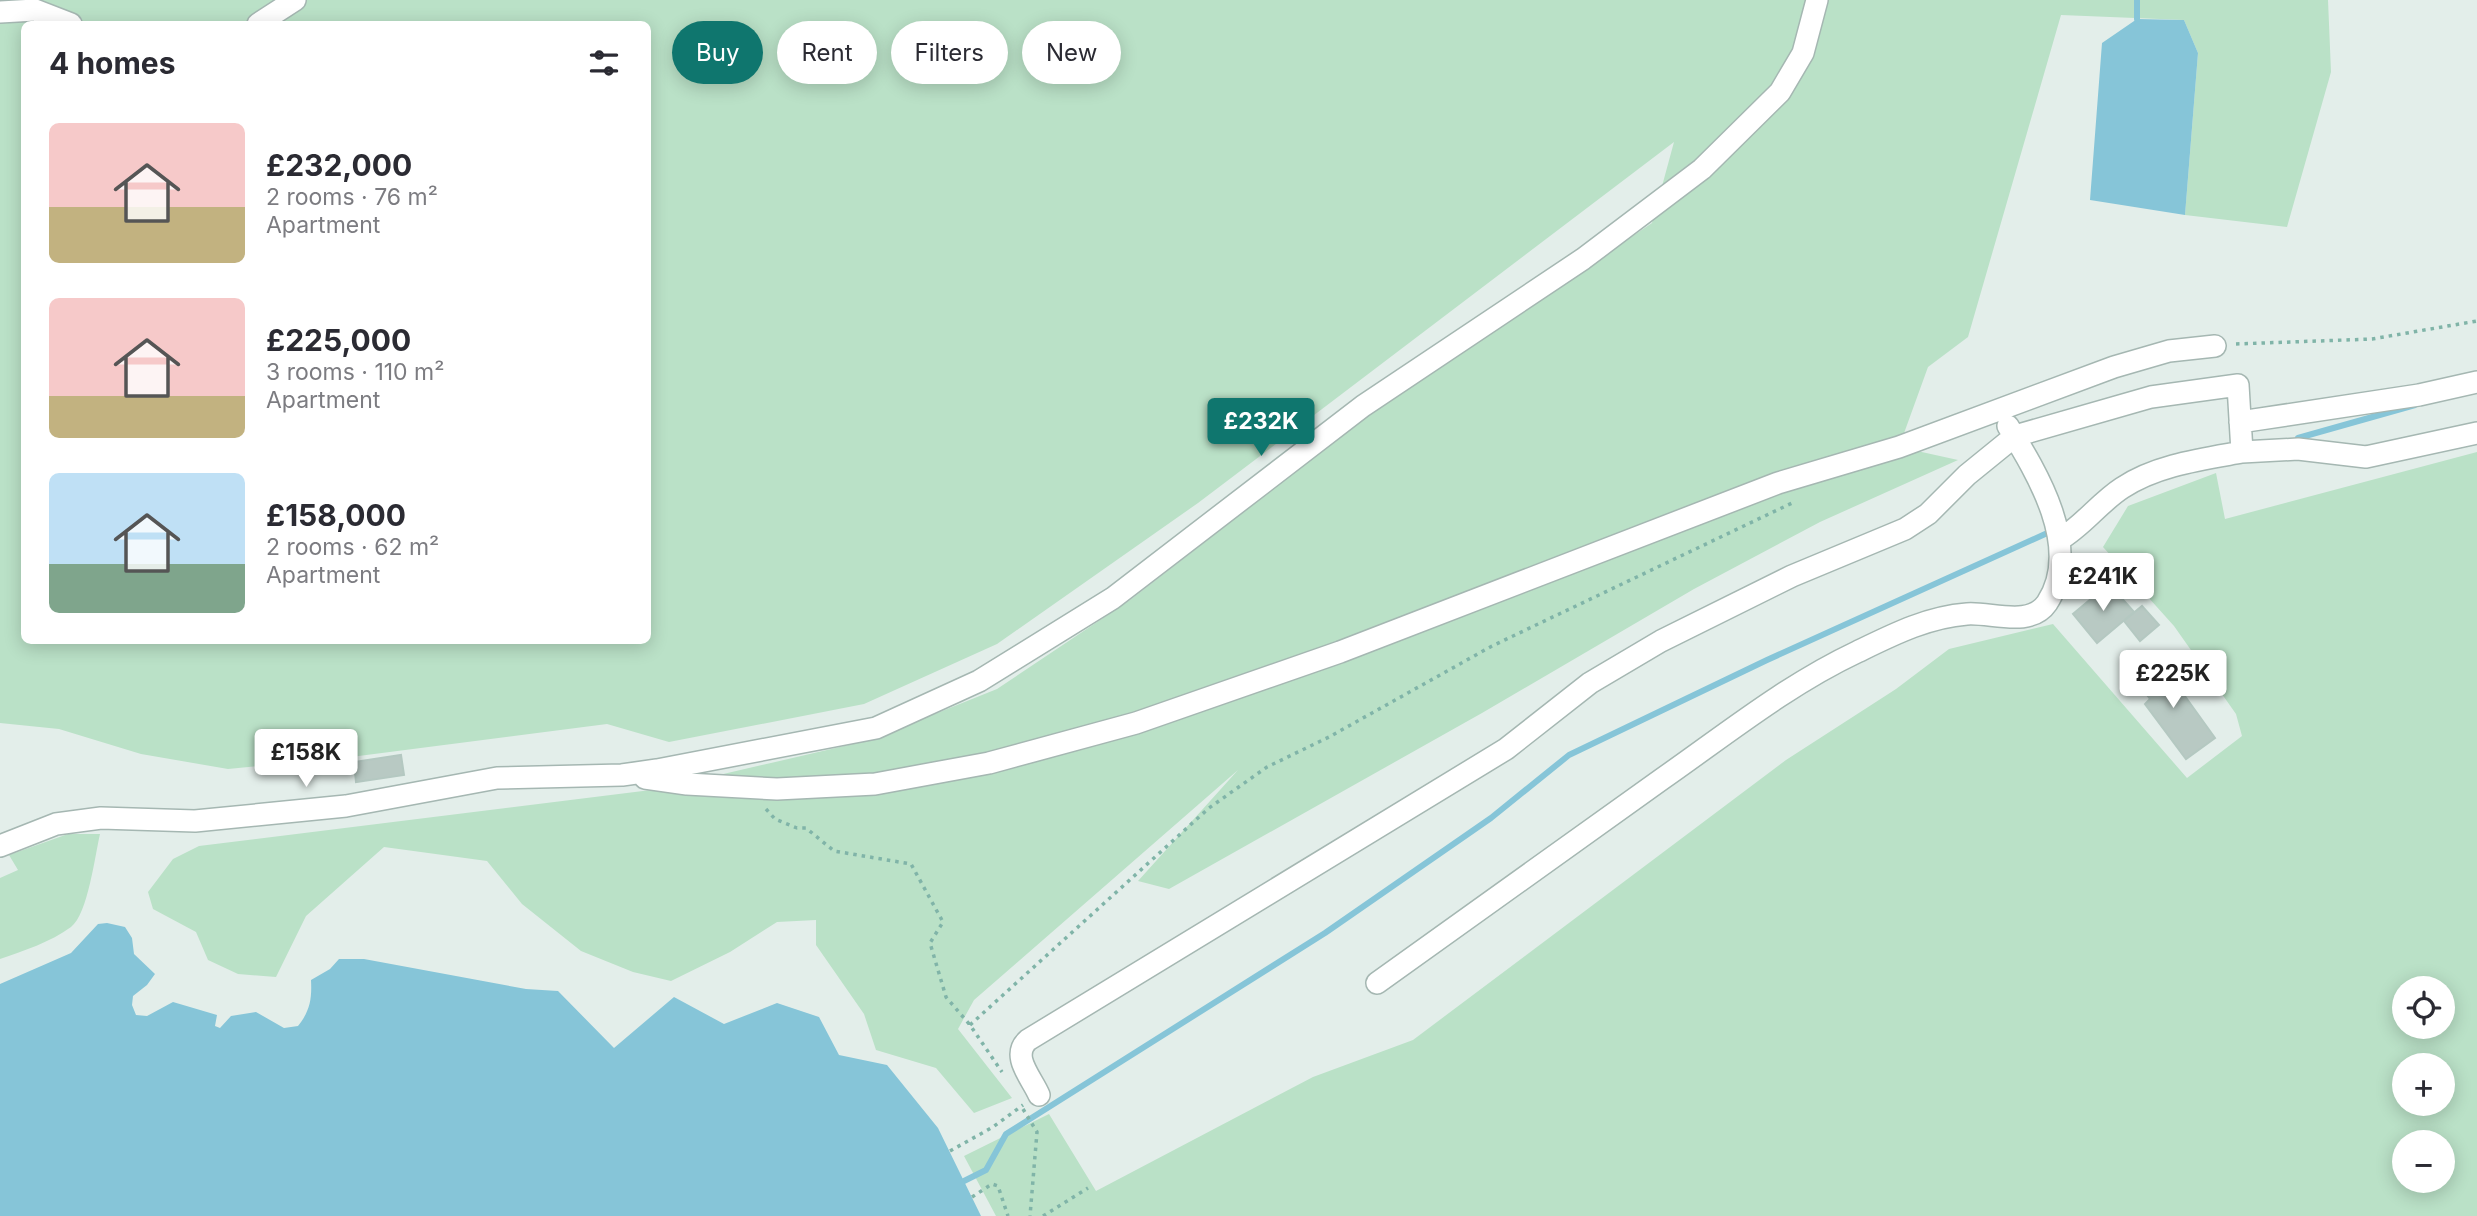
<!DOCTYPE html>
<html lang="en">
<head>
<meta charset="utf-8">
<style>
  body { margin:0; font-family:Inter,sans-serif; background:#f7f7f7; color:#2b2b33; height:100vh; display:flex; flex-direction:column; font-size:26px; white-space:nowrap }
  * { box-sizing:border-box; margin:0 }
  p { font-size:23px; color:#7c7c81 }
  .icon { flex:none; width:38px; height:38px; fill:none; stroke:currentColor; stroke-width:2; stroke-linecap:round; stroke-linejoin:round }
  .map { position:relative; flex:1; overflow:hidden }
  .sheet { position:absolute; left:21px; top:21px; width:630px; height:623px; display:flex; flex-direction:column; background:#fff; border-radius:10px; box-shadow:0 4px 18px #0003 }
  .sheet>* { flex:none }
  .banner { position:absolute; left:672px; top:21px; width:665px; height:63px; display:flex; gap:14px }
  .tools { position:absolute; left:2392px; top:976px; display:grid; gap:14px }
  .tools a { display:grid; place-items:center; width:63px; height:63px; border-radius:50%; background:#fff; box-shadow:0 4px 18px #0003; font-size:35px }
  .price { position:absolute; translate:-50% -60px; padding:0 16px; border-radius:7px; background:#fff; color:#222; font-size:23px; line-height:46px; filter:drop-shadow(0 2px 4px #0008) }
  .price::after { content:''; position:absolute; left:50%; top:42px; width:21px; height:16px; margin-left:-10px; background:inherit; clip-path:polygon(0 0,100% 0,50% 100%) }
  .price.current { background:#0f766e; color:#fff }
  ul { padding:0; list-style:none }
  li { display:flex; align-items:center; gap:21px; height:175px; padding:0 28px }
  li span { display:grid; place-items:center; flex:none; width:196px; height:140px; border-radius:10px; color:#555 }
  li>.icon { margin-inline-start:auto }
  span .icon { width:84px; height:84px; fill:#fffc; stroke-width:1 }
  li b { font-size:30px }
  h2 { display:flex; justify-content:space-between; align-items:center; height:84px; padding:0 28px; font-size:30px }
  .chip { padding:0 24px; border-radius:32px; background:#fff; box-shadow:0 4px 18px #0003; font-size:24px; line-height:63px }
  .chip.current { background:#0f766e; color:#fff }
  .map>svg:first-child { display:block }
  .green { fill:#bae1c7; fill-rule:evenodd }
  .water { fill:#86c5d8 }
  .lines { fill:none; stroke-linecap:round; stroke-linejoin:round }
  .stream { stroke:#86c5d8; stroke-width:6 }
  .building { fill:#b8c9c3; stroke:#b4c8c1; stroke-width:2 }
  .minor-casing { stroke:#a5b7b2; stroke-width:24 }
  .path { stroke:#80b4a8; stroke-width:3.5; stroke-dasharray:3.5 5; stroke-linecap:butt }
  .minor { stroke:#fff; stroke-width:21 }
</style>
</head>
<body>
<div class="map">
<svg width="2477" height="1216" viewBox="0 0 2477 1216">
  <rect width="100%" height="100%" fill="#e3eeea"/>
  <path class="green" d="M 0,0 L 2328,0 L 2331,72 L 2287,227 L 2185,215 L 2198,53 L 2184,20 L 2061,15 L 1968,337 L 1928,367 L 1899,447 L 1958,460 L 1820,522 L 1694,589 L 1482,713 L 1169,889 L 1138,881 L 1238,770 L 974,1000 L 958,1029 L 1012,1098 L 974,1113 L 936,1068 L 876,1050 L 864,1014 L 816,945 L 816,920 L 777,922 L 730,952 L 671,981 L 633,972 L 581,951 L 522,904 L 487,861 L 384,847 L 306,916 L 276,977 L 238,974 L 208,960 L 196,932 L 153,909 L 148,892 L 173,859 L 199,846 L 659,789 L 870,740 L 997,689 L 1130,600 L 1378,408 L 1652,223 L 1674,142 L 1198,503 L 997,644 L 864,704 L 669,742 L 607,724 L 343,758 L 228,769 L 141,754 L 59,729 L 0,723 ZM 24,24 L 648,24 L 648,640 L 24,640 Z
    M 2477,452 L 2477,1216 L 996,1216 L 964,1156 L 1049,1114 L 1096,1191 L 1313,1077 L 1413,1040 L 1786,760 L 1896,689 L 1949,649 L 2053,624 L 2187,778 L 2242,736 L 2236,714 L 2174,626 L 2103,547 L 2128,506 L 2216,473 L 2225,519 ZM 2404,989 L 2443,989 L 2443,1027 L 2404,1027 ZM 2404,1066 L 2443,1066 L 2443,1104 L 2404,1104 ZM 2404,1143 L 2443,1143 L 2443,1181 L 2404,1181 Z
    M 68,834 L 100,834 C 95,855 88,914 71,927 C 51,942 23,951 0,959 L 0,878 L 18,870 L 9,855 Z"/>
  <path class="water" d="M 2137,19 L 2184,20 L 2198,53 L 2185,215 L 2090,200 L 2102,43 Z
    M 107,923 L 125,927 L 132,938 L 134,954 L 155,974 L 147,985 L 133,996 L 132,1005 L 136,1015 L 147,1016 L 173,1002 L 217,1015 L 215,1026 L 220,1028 L 231,1016 L 256,1012 L 284,1028 L 298,1026 C 310,1011 312,999 311,980 L 330,969 L 339,959 L 364,959 L 526,989 L 558,991 L 614,1048 L 674,997 L 724,1024 L 777,1003 L 819,1017 L 839,1055 L 887,1065 L 938,1128 L 981,1216 L 0,1216 L 0,984 L 71,953 L 98,924 Z"/>
  <g class="lines">
    <path class="stream" d="M 2137,19 L 2137,0
      M 2298,438 L 2415,405
      M 964,1181 L 986,1170 L 1006,1134 L 1325,933 L 1491,818 L 1569,755 L 1767,660 L 2054,530"/>
  </g>
  <path class="building" d="M 2109,584 L 2134,612 L 2097,643 L 2073,614 Z
    M 2142,606 L 2159,625 L 2140,641 L 2124,621 Z
    M 2154,659 L 2172,682 L 2174,681 L 2215,738 L 2186,759 L 2145,704 L 2150,699 L 2132,675 Z
    M 401,755 L 404,775 L 356,782 L 354,762 Z"/>
  <g class="lines">
    <defs>
      <path id="minor" d="M 0,12 L 35,10 L 71,24
        M 258,24 L 295,0
        M 2240,422 L 2419,395 L 2477,382
        M 2059,540 C 2083,526 2099,503 2122,488 C 2156,465 2203,459 2242,452
        M 645,778 L 687,784 L 777,789 L 875,784 L 989,763 L 1136,723 L 1340,652 L 1778,483 L 1899,447 L 2114,367 L 2169,351 L 2215,346
        M 0,846 L 56,824 L 101,818 L 195,821 L 346,806 L 497,778 L 622,775 L 657,770 L 876,728 L 979,681 L 1113,598 L 1363,406 L 1583,259 L 1702,169 L 1780,92 L 1803,53 L 1817,0
        M 1377,983 C 1472,915 1567,847 1662,779 C 1725,735 1787,685 1857,652 C 1892,635 1927,617 1967,614 C 1991,612 2030,628 2047,603 C 2083,548 2037,473 2008,426
        M 1039,1095 C 1032,1078 1010,1056 1028,1040 L 1506,749 L 1590,683 L 1661,641 L 1792,576 L 1905,529 L 1928,514 L 1967,475 L 2015,436 L 2151,397 L 2238,385 L 2242,452 L 2298,449 L 2366,457 L 2477,433"/>
    </defs>
    <use href="#minor" class="minor-casing"/>
    <path class="path" d="M 2236,344 L 2372,339 L 2477,321
      M 766,809 L 775,819 L 797,828 L 806,828 L 834,851 L 911,864 L 943,922 L 930,943 L 946,997 L 970,1025 L 1002,1072
      M 970,1025 L 1209,808 L 1267,767 L 1329,737 L 1492,646 L 1792,503
      M 1023,1109 L 1037,1132 L 1030,1216
      M 950,1151 L 993,1127 L 1023,1105
      M 972,1197 L 992,1184 L 998,1186 L 1008,1216
      M 1043,1216 L 1088,1188"/>
    <use href="#minor" class="minor"/>
  </g>
</svg>
<div class="tools">
<a><svg class="icon" aria-label="locate" viewBox="0 0 24 24"><circle cx="12" cy="12" r="6"/><path d="M12 2v4M12 18v4M2 12h4M18 12h4"/></svg></a>
<a>+</a>
<a>−</a>
</div>
<b class="price current" style="left:1261px;top:458px">£232K</b>
<b class="price" style="left:2103px;top:613px">£241K</b>
<b class="price" style="left:2173px;top:710px">£225K</b>
<b class="price" style="left:306px;top:789px">£158K</b>
<div class="banner">
<a class="chip current">Buy</a>
<a class="chip">Rent</a>
<a class="chip">Filters</a>
<a class="chip">New</a>
</div>
<section class="sheet">
<h2>4 homes<svg class="icon" aria-label="filters" viewBox="0 0 24 24"><path d="M4 7h16M4 17h16"/><circle cx="9" cy="7" r="2"/><circle cx="15" cy="17" r="2"/></svg></h2>
<ul>
<li><span style="background:linear-gradient(#f6c9c9 60%,#c2b280 0)"><svg class="icon" aria-label="home" viewBox="0 0 24 24"><path d="M3 11l9-7 9 7M6 9v11h12V9"/></svg></span><div><b>£232,000</b><p>2 rooms · 76 m²</p><p>Apartment</p></div></li>
<li><span style="background:linear-gradient(#f6c9c9 70%,#c2b280 0)"><svg class="icon" aria-label="home" viewBox="0 0 24 24"><path d="M3 11l9-7 9 7M6 9v11h12V9"/></svg></span><div><b>£225,000</b><p>3 rooms · 110 m²</p><p>Apartment</p></div></li>
<li><span style="background:linear-gradient(#bfe0f5 65%,#7fa58c 0)"><svg class="icon" aria-label="home" viewBox="0 0 24 24"><path d="M3 11l9-7 9 7M6 9v11h12V9"/></svg></span><div><b>£158,000</b><p>2 rooms · 62 m²</p><p>Apartment</p></div></li>
</ul>
</section>
</div>
</body>
</html>
